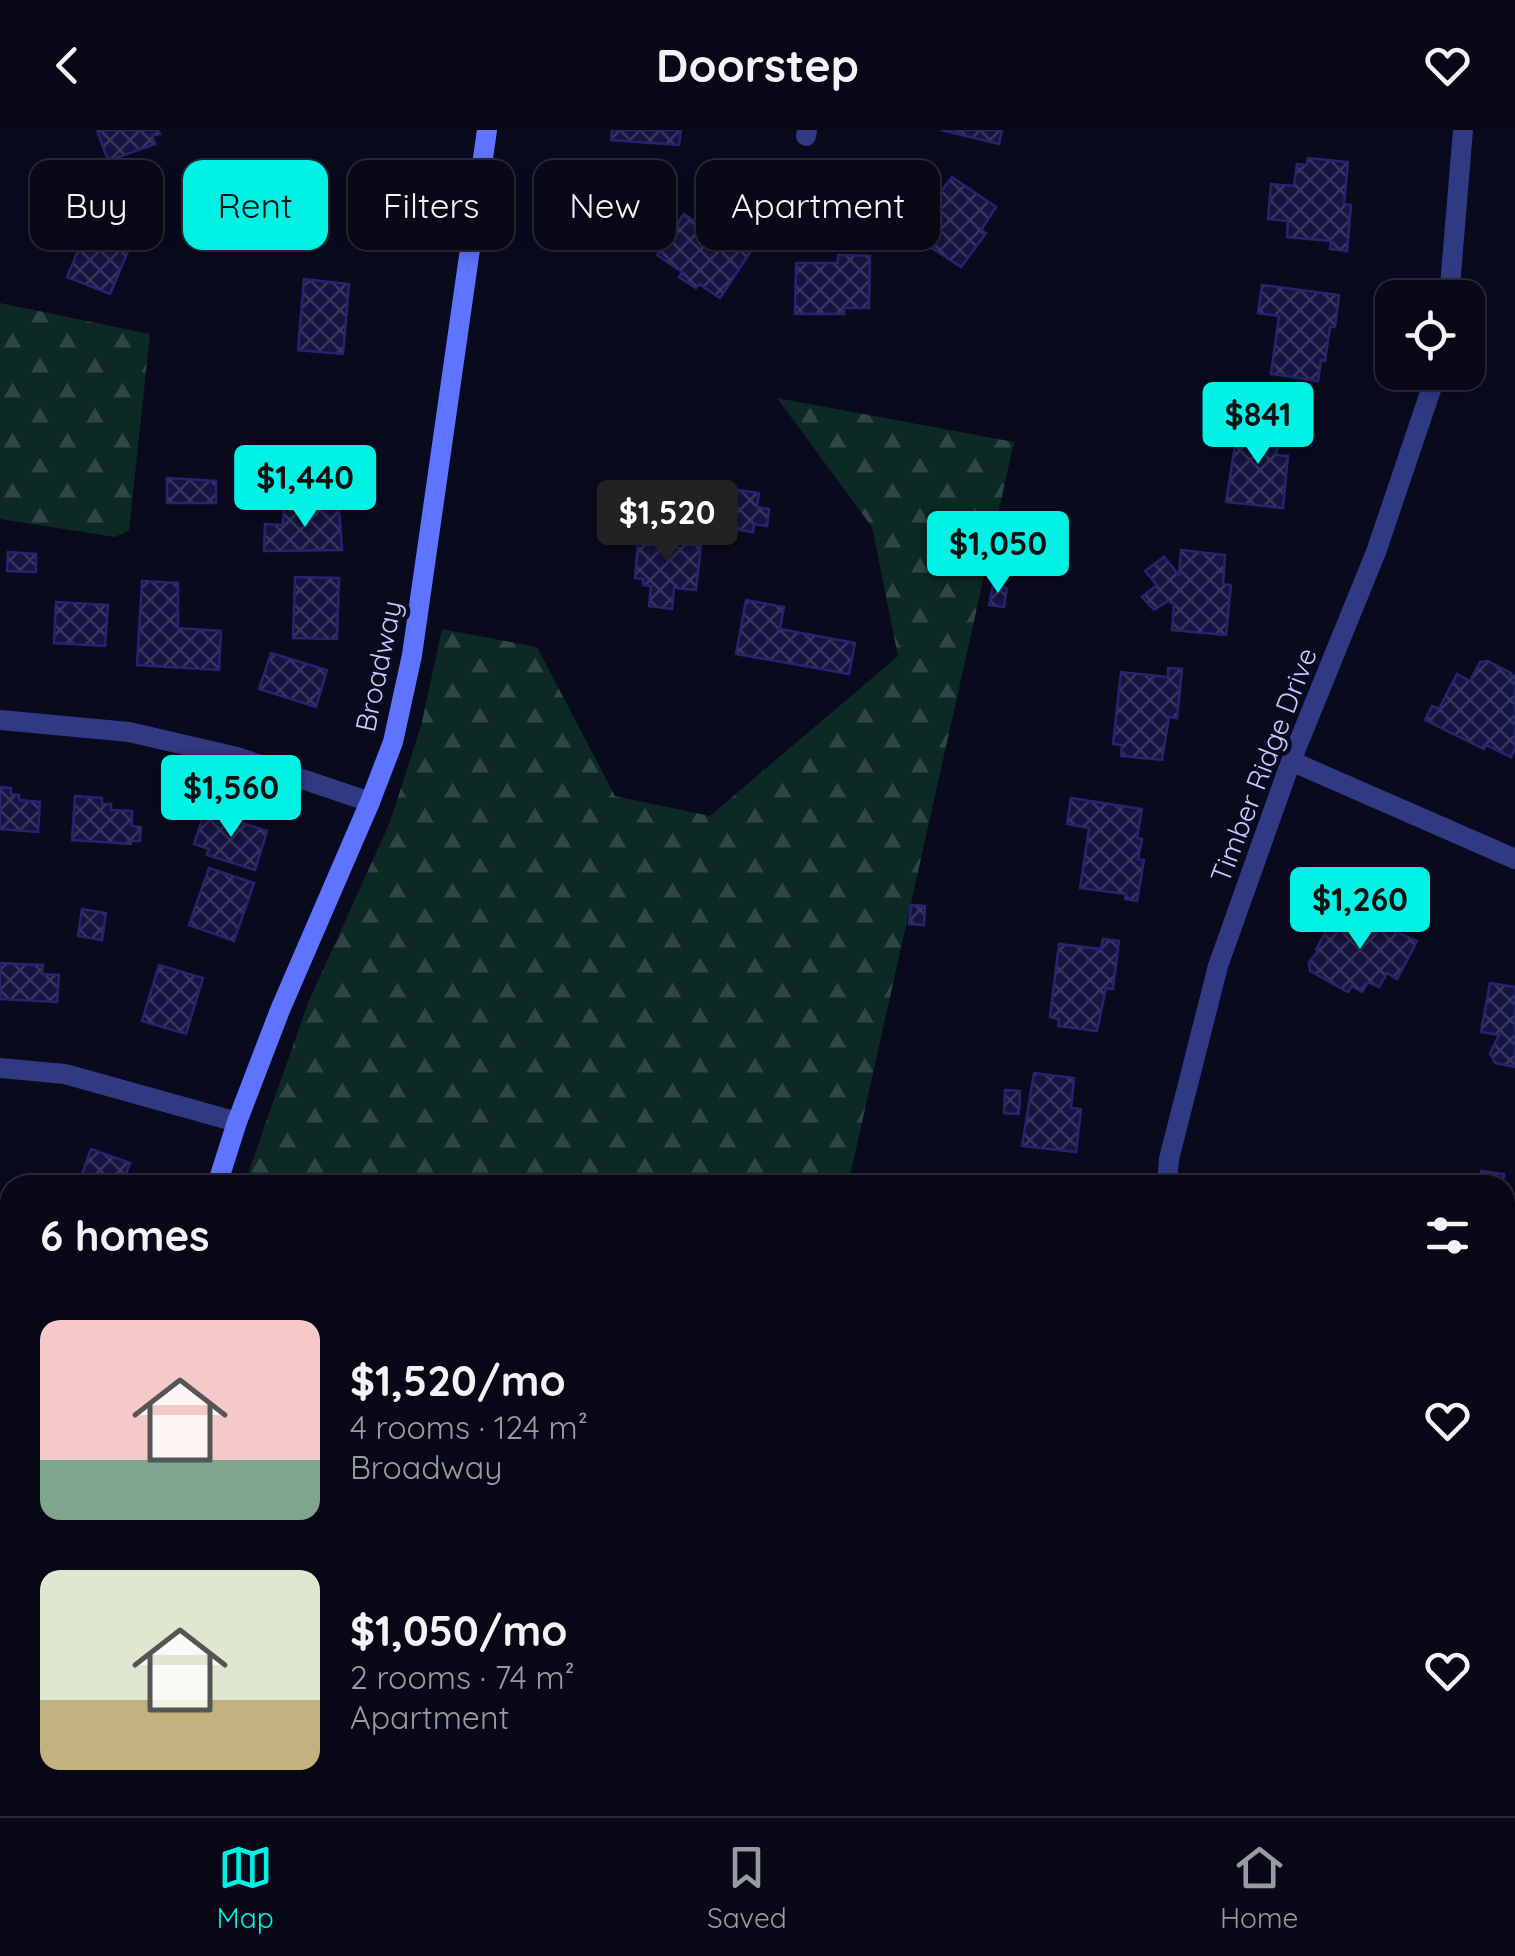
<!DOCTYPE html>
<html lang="en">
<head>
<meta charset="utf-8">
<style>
  body { margin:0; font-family:Quicksand,sans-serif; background:#161623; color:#f1f3f6; height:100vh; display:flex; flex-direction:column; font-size:38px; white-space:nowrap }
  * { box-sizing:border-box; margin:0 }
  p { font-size:32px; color:#989aa1 }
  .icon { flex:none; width:55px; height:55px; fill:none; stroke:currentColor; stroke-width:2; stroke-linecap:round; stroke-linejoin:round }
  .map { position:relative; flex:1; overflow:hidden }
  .sheet { position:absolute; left:0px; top:1045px; width:1515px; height:642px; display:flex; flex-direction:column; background:#080816; border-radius:30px 30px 0 0; box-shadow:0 5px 15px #0003,0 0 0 2px #292935 }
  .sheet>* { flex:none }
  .guide { position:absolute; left:30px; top:30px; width:1000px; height:90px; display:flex; gap:20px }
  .controls { position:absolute; left:1375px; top:150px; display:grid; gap:20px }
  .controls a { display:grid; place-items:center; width:110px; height:110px; border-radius:20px; background:#080816; box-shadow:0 5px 15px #0003,0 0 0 2px #292935; font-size:50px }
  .price { position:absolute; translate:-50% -85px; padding:0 22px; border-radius:10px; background:#00f2e5; color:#111; font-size:32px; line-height:65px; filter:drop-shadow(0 2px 5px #0008) }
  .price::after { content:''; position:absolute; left:50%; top:60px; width:30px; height:22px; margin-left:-15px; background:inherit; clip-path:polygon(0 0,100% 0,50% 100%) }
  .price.selected { background:#222; color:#fff }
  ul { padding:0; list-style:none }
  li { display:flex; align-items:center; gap:30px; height:250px; padding:0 40px }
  li span { display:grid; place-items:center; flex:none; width:280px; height:200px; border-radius:20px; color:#555 }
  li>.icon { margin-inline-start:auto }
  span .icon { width:120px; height:120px; fill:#fffc; stroke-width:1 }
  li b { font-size:42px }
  h2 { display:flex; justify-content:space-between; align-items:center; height:120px; padding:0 40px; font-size:42px }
  .chip { padding:0 35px; border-radius:20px; background:#080816; box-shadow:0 5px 15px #0003,0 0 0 2px #292935; font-size:35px; line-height:90px }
  .chip.selected { background:#00f2e5; color:#111 }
  header { display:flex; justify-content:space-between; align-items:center; height:130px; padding:0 40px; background:#080816; font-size:45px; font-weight:700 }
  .tab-bar { display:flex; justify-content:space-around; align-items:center; height:140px; border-top:2px solid #292935; background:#080816; font-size:28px; color:#989aa1 }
  .tab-bar a { display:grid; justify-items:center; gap:5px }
  .tab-bar .selected { color:#00f2e5 }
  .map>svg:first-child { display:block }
  .forest { fill:url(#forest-firs) }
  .building { fill:url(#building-cross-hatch); stroke:#27246f; stroke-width:2.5 }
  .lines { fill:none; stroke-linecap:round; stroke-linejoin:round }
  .minor { stroke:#303a82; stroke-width:20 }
  .secondary { stroke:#5e73ff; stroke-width:20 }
  .labels { text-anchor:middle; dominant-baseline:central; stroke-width:9; stroke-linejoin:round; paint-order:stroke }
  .street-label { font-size:28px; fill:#c7caff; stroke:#0a0a1e }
</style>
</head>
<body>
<header><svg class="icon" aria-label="back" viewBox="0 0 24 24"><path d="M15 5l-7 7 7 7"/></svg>Doorstep<svg class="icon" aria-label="heart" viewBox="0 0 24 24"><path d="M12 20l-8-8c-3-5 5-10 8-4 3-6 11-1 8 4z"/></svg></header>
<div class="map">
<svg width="1515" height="1686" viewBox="0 0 1515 1686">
  <defs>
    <pattern id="forest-firs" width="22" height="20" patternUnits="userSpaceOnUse" patternTransform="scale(2.5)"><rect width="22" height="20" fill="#0c2923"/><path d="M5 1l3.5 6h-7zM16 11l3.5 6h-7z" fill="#2e4744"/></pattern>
    <pattern id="building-cross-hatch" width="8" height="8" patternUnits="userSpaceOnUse" patternTransform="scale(2.5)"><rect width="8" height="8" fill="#161441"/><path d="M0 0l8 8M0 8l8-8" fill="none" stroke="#36355e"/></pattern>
  </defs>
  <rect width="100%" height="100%" fill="#0a0a1e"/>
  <path class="forest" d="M 0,173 L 150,204 L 129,400 L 115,407 L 0,389 Z
    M 777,268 L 1014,312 L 848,1055 L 244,1055 L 308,873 L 390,692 L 421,596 L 442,499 L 537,517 L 615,666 L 710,686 L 898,526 L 872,397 Z
    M 301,1678 L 531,1678 L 530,1686 L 295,1686 Z"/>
  <path class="building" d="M 97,0 L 158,0 L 160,4 L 152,6 L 155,14 L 108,31 Z
    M 612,0 L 681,0 L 679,15 L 611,10 Z
    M 941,0 L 1002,0 L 999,14 Z
    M 1308,28 L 1348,32 L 1344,74 L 1351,75 L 1347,121 L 1330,119 L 1331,111 L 1287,107 L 1288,91 L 1268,89 L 1271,54 L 1294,56 L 1297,34 L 1307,35 Z
    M 277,36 L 324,41 L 322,55 L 326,55 L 324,75 L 319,74 L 317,90 L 274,85 L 276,73 L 263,71 L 264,64 L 275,65 L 275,61 L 267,60 L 269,44 L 276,44 Z
    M 952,47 L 996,77 L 981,100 L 986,103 L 961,137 L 909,103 Z
    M 199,50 L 227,51 L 226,68 L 198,66 Z
    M 684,84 L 703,97 L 707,91 L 751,121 L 720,168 L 699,154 L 696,158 L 679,147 L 682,142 L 657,125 Z
    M 92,87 L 126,101 L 123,108 L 132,112 L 110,164 L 67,147 Z
    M 838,125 L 870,126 L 869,178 L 844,178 L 844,184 L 795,184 L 796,133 L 838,133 Z
    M 304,149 L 349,154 L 343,224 L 298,220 Z
    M 1262,155 L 1339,165 L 1335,197 L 1330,197 L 1325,231 L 1321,230 L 1318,251 L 1271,244 L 1279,186 L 1258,183 Z
    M 1239,291 L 1281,297 L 1276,325 L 1288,326 L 1283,378 L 1226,372 Z
    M 167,348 L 216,351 L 216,373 L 167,373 Z
    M 725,358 L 759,363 L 757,377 L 769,379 L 767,396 L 754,394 L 753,402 L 720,397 Z
    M 284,375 L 339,378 L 342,420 L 264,421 L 265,394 L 283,395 Z
    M 654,396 L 685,399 L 683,414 L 701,416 L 696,460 L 674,458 L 672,479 L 649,476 L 651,456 L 643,455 L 643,449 L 635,448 L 638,413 L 651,415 Z
    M 1181,420 L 1225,425 L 1223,454 L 1231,455 L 1226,505 L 1172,500 L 1174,474 L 1168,471 L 1154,480 L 1142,467 L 1157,455 L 1145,441 L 1164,427 L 1179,445 Z
    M 8,422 L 36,424 L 36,442 L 7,441 Z
    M 295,447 L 339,448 L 337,509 L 293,508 Z
    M 142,451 L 178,453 L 178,498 L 221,501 L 219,540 L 137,535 Z
    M 993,455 L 1007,458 L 1004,477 L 989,475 Z
    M 746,470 L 784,477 L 780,499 L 855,513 L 849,544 L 736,524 Z
    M 56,472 L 108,475 L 105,516 L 54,513 Z
    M 271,523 L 327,540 L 316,577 L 259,559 Z
    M 1488,531 L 1511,543 L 1509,547 L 1515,545 L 1515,618 L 1511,627 L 1486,615 L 1484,619 L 1425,590 L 1432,576 L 1439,579 L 1457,544 L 1470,551 L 1480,532 Z
    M 1168,538 L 1182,539 L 1177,588 L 1169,587 L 1162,630 L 1121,626 L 1122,615 L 1113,614 L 1121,542 L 1168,547 Z
    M 0,657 L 11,658 L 11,664 L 19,665 L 19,670 L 40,672 L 38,702 L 0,699 Z
    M 75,666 L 102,668 L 102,674 L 111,674 L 111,680 L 132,681 L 132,696 L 141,697 L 140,711 L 131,711 L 131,714 L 72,710 Z
    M 1071,668 L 1142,679 L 1137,708 L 1142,709 L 1138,729 L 1144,730 L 1137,771 L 1125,769 L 1126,764 L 1080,758 L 1089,698 L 1067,694 Z
    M 205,681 L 267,701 L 255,740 L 207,725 L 209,719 L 194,714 Z
    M 209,738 L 254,753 L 234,811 L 189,795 Z
    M 911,775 L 925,776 L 924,795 L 909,794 Z
    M 1339,776 L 1417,811 L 1397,849 L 1387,843 L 1379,857 L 1368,852 L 1362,862 L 1352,856 L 1348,862 L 1310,841 L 1309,832 L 1318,821 L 1316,820 Z
    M 82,779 L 106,783 L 102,810 L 78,806 Z
    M 1103,809 L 1119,811 L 1113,859 L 1106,858 L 1097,901 L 1058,896 L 1059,889 L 1050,887 L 1059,814 L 1101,819 Z
    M 0,833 L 43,835 L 42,844 L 59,845 L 57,872 L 0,869 Z
    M 159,835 L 203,848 L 186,904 L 142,891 Z
    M 1490,853 L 1515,857 L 1515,937 L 1495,933 L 1490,923 L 1499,905 L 1481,902 Z
    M 1034,943 L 1074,948 L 1071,978 L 1081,979 L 1076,1022 L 1022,1016 Z
    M 1005,960 L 1020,961 L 1019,984 L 1004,983 Z
    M 91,1019 L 130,1033 L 122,1055 L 78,1055 Z
    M 1481,1041 L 1504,1044 L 1503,1055 L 1479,1055 Z
    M 613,1678 L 617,1678 L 643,1683 L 642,1686 L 611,1686 Z
    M 948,1678 L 1019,1678 L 1018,1686 L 947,1686 Z"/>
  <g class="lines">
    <path class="minor" d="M 806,6 L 807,0
      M 1449,168 L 1463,0
      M 0,590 L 129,602 L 237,627 L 370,672
      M 1291,631 L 1515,729
      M 0,938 L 65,944 L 237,992
      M 1167,1055 L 1169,1029 L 1218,836 L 1291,631 L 1376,422 L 1437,242
      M 0,1576 L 10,1578
      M 50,1682 L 75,1686
      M 544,1686 L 546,1678
      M 1125,1686 L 1125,1678"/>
    <path class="secondary" d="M 217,1055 L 237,992 L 280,880 L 370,672 L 393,612 L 412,525 L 487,0
      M 49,1686 L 50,1678"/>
  </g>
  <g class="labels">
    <g class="street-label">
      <text transform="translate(378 536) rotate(-78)">Broadway</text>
      <text transform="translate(1263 635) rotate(-69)">Timber Ridge Drive</text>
    </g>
  </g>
</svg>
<div class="controls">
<a><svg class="icon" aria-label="locate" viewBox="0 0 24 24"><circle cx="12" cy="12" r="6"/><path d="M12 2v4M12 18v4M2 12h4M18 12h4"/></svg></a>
</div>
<b class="price" style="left:1258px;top:337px">$841</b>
<b class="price" style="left:305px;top:400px">$1,440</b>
<b class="price selected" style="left:667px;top:435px">$1,520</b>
<b class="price" style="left:998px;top:466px">$1,050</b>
<b class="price" style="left:231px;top:710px">$1,560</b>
<b class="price" style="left:1360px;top:822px">$1,260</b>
<div class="guide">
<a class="chip">Buy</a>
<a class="chip selected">Rent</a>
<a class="chip">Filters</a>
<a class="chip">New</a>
<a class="chip">Apartment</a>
</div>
<section class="sheet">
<h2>6 homes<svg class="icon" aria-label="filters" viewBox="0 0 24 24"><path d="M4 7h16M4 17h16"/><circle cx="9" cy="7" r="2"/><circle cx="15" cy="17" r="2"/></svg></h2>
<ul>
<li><span style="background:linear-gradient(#f6c9c9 70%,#7fa58c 0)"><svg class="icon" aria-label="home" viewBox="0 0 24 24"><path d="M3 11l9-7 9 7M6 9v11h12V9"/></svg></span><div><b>$1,520/mo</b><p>4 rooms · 124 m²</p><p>Broadway</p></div><svg class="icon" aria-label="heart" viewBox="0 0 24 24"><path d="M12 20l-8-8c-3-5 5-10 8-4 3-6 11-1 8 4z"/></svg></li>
<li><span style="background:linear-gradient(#dfe7d0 65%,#c2b280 0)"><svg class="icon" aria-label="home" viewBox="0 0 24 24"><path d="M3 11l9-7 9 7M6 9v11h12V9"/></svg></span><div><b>$1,050/mo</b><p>2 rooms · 74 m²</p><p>Apartment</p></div><svg class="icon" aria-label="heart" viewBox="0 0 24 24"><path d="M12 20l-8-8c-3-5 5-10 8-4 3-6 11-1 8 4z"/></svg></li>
</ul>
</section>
</div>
<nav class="tab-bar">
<a class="selected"><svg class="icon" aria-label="map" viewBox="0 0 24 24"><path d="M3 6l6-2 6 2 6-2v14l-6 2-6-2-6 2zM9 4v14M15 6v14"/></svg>Map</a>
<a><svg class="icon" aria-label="saved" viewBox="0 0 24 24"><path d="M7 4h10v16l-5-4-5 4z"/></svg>Saved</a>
<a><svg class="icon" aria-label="home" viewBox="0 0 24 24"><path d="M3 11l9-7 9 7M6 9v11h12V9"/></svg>Home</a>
</nav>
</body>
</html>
